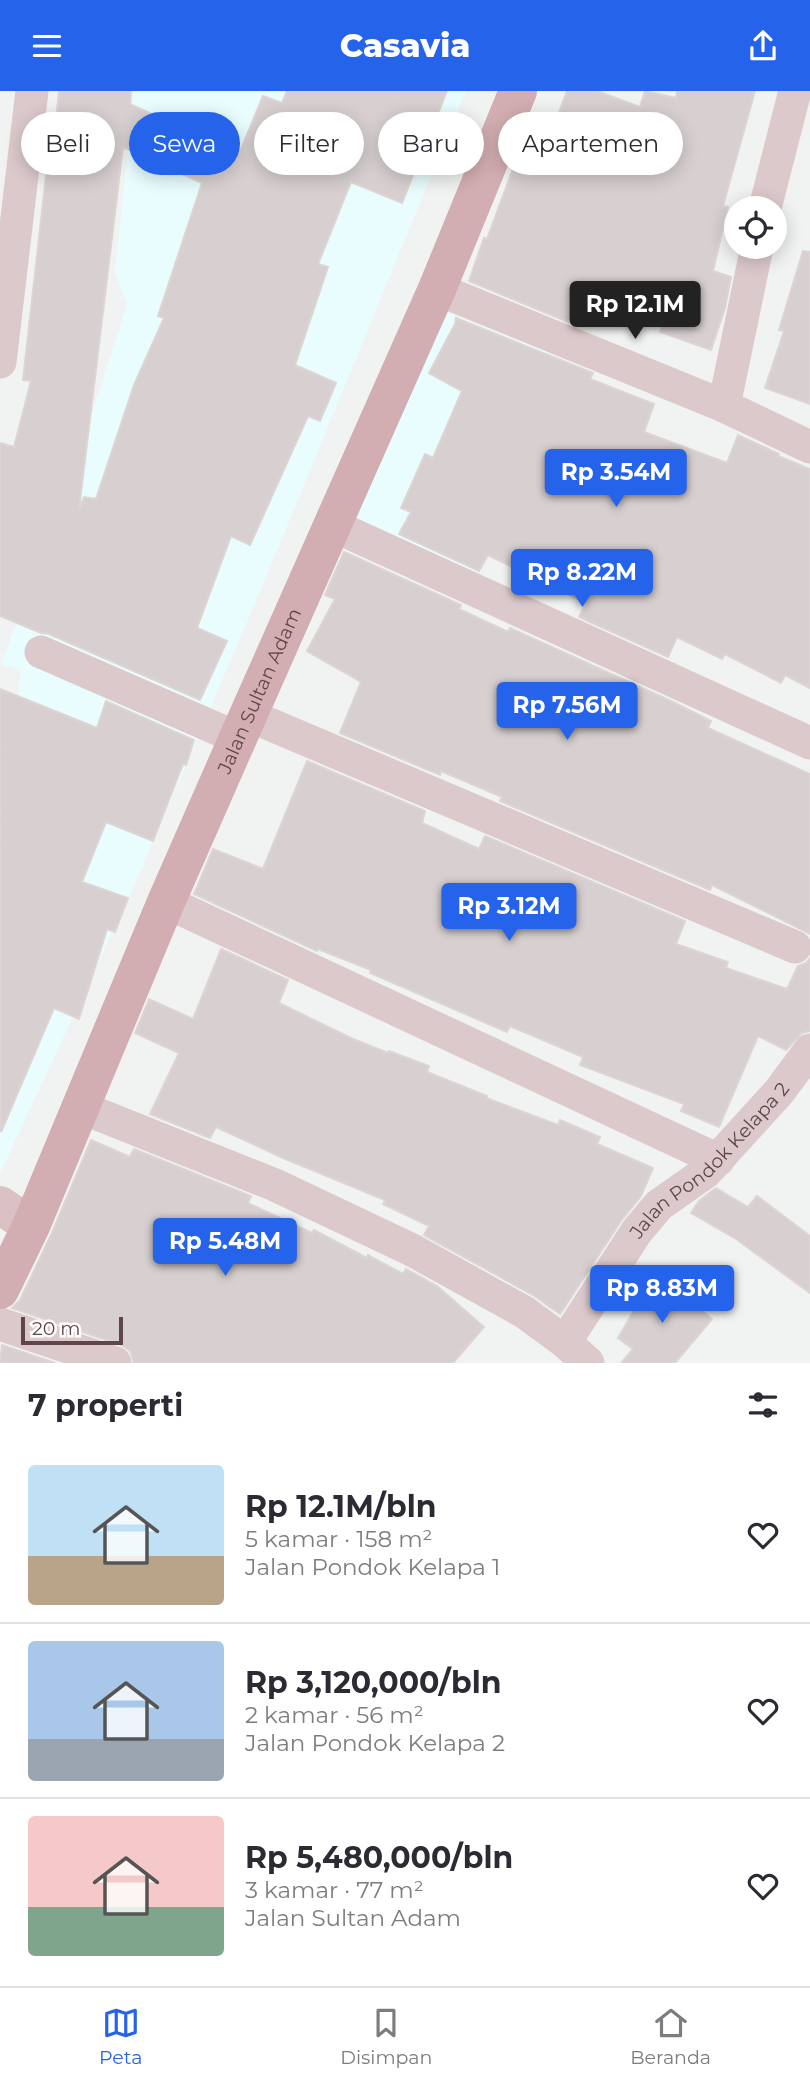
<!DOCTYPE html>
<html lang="id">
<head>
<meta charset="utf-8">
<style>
  body { margin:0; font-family:Montserrat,sans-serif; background:#f7f7f7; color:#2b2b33; height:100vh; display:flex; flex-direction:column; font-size:26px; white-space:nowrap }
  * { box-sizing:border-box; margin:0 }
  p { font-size:23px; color:#7c7c81 }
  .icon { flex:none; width:38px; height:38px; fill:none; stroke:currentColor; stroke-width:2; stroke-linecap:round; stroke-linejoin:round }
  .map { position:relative; height:1272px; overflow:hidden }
  .panel { display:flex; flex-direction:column; background:#fff; flex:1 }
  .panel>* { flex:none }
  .hud { position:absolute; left:21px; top:21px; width:768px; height:63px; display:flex; gap:14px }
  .buttons { position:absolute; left:724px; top:105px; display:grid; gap:14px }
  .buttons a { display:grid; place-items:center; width:63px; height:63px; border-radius:50%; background:#fff; box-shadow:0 4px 18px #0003; font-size:35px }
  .scale { position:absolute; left:21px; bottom:18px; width:102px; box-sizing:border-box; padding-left:7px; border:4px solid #604649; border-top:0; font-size:19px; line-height:24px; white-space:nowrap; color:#604649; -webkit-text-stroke:5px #fff; paint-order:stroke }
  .price { position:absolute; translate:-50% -60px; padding:0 16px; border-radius:7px; background:#2563eb; color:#fff; font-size:23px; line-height:46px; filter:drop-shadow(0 2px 4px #0008) }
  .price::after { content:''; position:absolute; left:50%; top:42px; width:21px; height:16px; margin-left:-10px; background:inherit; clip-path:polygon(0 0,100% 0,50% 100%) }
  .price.selected { background:#222; color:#fff }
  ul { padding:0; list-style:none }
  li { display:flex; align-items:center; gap:21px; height:175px; padding:0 28px }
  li+li { border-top:2px solid #e1e1e2 }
  li span { display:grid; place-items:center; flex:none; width:196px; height:140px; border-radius:7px; color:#555 }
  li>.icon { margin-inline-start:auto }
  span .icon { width:84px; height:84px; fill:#fffc; stroke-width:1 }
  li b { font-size:30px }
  h2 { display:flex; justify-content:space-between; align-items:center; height:84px; padding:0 28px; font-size:30px }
  .tag { padding:0 24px; border-radius:32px; background:#fff; box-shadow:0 4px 18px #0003; font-size:24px; line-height:63px }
  .tag.selected { background:#2563eb; color:#fff }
  header { display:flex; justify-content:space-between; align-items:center; height:91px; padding:0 28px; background:#2563eb; color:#fff; font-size:32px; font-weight:800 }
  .dock { display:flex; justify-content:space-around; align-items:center; height:98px; border-top:2px solid #e1e1e2; background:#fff; font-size:19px; color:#7c7c81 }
  .dock a { display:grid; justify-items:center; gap:4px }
  .dock .selected { color:#2563eb }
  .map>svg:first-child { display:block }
  .commercial { fill:#e9fcfe }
  .building { fill:#d8d0d0; stroke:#ddd5d4; stroke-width:2; fill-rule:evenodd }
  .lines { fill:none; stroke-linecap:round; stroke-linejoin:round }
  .street { stroke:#dcc9cb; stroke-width:33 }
  .secondary { stroke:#dbc1c3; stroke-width:38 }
  .primary { stroke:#d2adb1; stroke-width:38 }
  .labels { text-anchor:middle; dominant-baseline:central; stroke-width:7; stroke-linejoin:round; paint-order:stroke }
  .street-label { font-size:19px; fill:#604649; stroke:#fff }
</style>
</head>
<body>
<header><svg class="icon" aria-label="menu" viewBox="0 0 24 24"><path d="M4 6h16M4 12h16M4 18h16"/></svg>Casavia<svg class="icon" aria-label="share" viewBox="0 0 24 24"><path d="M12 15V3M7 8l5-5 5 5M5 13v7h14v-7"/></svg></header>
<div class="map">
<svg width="810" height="1272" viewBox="0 0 810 1272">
  <rect width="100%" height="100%" fill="#f0f3f1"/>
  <path class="commercial" d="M 134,0 L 466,0 L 265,489 L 138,786 L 0,1083 L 0,696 L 6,696 L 21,579 L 1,573 L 79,362 L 127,214 L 115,181 Z
    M 432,216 L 548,261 L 521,316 L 500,398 L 467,498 L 335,446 Z"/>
  <path class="building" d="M 59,0 L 131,0 L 130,13 L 239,63 L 263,5 L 282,12 L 287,0 L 447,0 L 402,112 L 351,91 L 318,173 L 328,176 L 295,274 L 336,292 L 320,330 L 308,325 L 250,454 L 231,445 L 197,537 L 227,550 L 200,609 L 49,543 L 41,542 L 0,525 L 0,352 L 14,356 L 31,290 L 23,289 L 50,49 L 54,50 ZM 123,56 L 202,92 L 158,225 L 164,227 L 134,294 L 96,408 L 84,406 L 79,418 Z
    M 567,0 L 597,0 L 640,16 L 645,0 L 676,7 L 677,0 L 755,0 L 723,115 L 728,116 L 713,180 L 731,186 L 725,217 L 711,259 L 660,241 L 663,233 L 578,203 L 568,231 L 469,190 L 484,147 L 487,148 L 527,40 L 549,49 Z
    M 803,160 L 810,161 L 810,313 L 765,297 L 784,240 L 779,239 Z
    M 456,227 L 593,282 L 590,288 L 654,313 L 644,341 L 727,372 L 738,344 L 779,363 L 778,365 L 810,378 L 810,597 L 785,584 L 781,592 L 725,563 L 722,568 L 677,546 L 668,566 L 579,526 L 586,512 L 488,464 L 479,480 L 399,443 L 411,421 L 401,417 L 425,363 L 433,367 L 462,300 L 429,282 L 455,233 Z
    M 344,461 L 461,514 L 459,518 L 508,541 L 510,537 L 671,610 L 711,630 L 708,637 L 810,683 L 810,843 L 712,794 L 710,799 L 500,710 L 502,706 L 441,680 L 440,684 L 340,642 L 361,591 L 307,560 L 335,508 L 325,504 Z
    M 0,598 L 97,637 L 106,610 L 194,649 L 186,674 L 183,673 L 153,750 L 106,731 L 82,791 L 128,807 L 115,841 L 107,838 L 79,928 L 54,917 L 1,1041 Z
    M 307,670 L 425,720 L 422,732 L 479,758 L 485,745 L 685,830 L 676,853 L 728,871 L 726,877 L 787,898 L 798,875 L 806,872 L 810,867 L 810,940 L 802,942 L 786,959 L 758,945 L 719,1036 L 681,1020 L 684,1013 L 580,974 L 583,966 L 510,935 L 507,941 L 370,882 L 371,879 L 318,858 L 317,860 L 194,803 L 213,758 L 263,778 Z
    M 221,858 L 288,889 L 279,912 L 353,948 L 388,962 L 389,960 L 429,975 L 427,981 L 487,1005 L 486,1007 L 558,1034 L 560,1029 L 600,1046 L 597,1053 L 653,1077 L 641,1105 L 621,1130 L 560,1223 L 533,1204 L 424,1144 L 429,1135 L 383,1113 L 385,1109 L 283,1067 L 216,1036 L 210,1047 L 150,1023 L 179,962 L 135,942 L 148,911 L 149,908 L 193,928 Z
    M 91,1049 L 130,1066 L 134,1058 L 251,1105 L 248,1112 L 312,1142 L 314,1139 L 367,1167 L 368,1164 L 403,1183 L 406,1178 L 437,1195 L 484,1236 L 453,1272 L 134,1272 L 130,1260 L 121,1254 L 12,1217 L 20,1209 L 51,1144 Z
    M 716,1097 L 748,1116 L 757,1105 L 810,1145 L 810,1202 L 736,1148 L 691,1122 L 699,1110 Z
    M 657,1180 L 712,1228 L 675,1272 L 621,1272 L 633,1258 L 618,1247 Z
    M 2,1254 L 55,1272 L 0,1272 Z"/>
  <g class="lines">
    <g class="street">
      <path d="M 765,117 L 795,0"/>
      <path d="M 437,198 L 724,315 L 810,356"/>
      <path d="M 0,271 L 32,0"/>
      <path d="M 724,315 L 757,156"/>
      <path d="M 332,434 L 810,652"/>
      <path d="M 41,561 L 238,647"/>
      <path d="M 248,624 L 795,856"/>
      <path d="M 166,811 L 718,1069"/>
      <path d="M 80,1016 L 275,1094 L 412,1159 L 524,1221 L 565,1251 L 588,1272"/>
      <path d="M 0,1233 L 115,1272"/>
      <path id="s1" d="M 565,1251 L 637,1140 L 659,1114 L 706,1081 L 778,1002 L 810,959"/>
    </g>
    <path class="secondary" d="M 0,1114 L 31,1135"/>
    <path class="primary" id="s2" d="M 0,1199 L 31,1135 L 166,811 L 238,647 L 437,198 L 518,0"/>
  </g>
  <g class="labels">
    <g class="street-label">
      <text stroke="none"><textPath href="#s2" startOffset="653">Jalan Sultan Adam</textPath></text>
      <text stroke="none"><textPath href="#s1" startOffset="234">Jalan Pondok Kelapa 2</textPath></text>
    </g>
  </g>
</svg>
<div class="buttons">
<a><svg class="icon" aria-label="locate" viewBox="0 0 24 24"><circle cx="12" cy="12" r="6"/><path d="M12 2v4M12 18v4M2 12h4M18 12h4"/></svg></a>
</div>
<div class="scale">20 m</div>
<b class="price selected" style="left:635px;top:250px">Rp 12.1M</b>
<b class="price" style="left:616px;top:418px">Rp 3.54M</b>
<b class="price" style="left:582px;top:518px">Rp 8.22M</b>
<b class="price" style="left:567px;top:651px">Rp 7.56M</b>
<b class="price" style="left:509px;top:852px">Rp 3.12M</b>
<b class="price" style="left:225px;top:1187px">Rp 5.48M</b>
<b class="price" style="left:662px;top:1234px">Rp 8.83M</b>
<div class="hud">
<a class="tag">Beli</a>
<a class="tag selected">Sewa</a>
<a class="tag">Filter</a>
<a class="tag">Baru</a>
<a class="tag">Apartemen</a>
</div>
</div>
<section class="panel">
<h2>7 properti<svg class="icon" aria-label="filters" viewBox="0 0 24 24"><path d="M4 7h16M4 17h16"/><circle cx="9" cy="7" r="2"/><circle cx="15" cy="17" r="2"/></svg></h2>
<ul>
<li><span style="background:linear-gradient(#bfe0f5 65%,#b9a48a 0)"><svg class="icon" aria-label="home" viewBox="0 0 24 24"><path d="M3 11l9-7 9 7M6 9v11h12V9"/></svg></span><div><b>Rp 12.1M/bln</b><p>5 kamar · 158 m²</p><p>Jalan Pondok Kelapa 1</p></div><svg class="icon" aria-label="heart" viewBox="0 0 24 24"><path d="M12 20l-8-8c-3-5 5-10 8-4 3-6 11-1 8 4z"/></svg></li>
<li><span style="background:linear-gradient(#a9c7e8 70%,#9aa5b1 0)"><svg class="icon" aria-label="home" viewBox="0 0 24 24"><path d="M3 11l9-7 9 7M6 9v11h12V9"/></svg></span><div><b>Rp 3,120,000/bln</b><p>2 kamar · 56 m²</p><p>Jalan Pondok Kelapa 2</p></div><svg class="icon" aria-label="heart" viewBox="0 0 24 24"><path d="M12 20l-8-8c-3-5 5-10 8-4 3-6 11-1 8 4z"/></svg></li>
<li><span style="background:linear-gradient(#f6c9c9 65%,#7fa58c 0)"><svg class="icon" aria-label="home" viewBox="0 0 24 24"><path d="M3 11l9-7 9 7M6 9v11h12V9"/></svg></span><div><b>Rp 5,480,000/bln</b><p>3 kamar · 77 m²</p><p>Jalan Sultan Adam</p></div><svg class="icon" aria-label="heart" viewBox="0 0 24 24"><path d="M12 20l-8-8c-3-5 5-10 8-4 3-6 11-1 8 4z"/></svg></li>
</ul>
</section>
<nav class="dock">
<a class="selected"><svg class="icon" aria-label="map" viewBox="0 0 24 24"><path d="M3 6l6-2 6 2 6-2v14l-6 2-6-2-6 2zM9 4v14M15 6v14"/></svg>Peta</a>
<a><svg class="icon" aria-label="saved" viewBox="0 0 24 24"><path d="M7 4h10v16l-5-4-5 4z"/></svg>Disimpan</a>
<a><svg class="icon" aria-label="home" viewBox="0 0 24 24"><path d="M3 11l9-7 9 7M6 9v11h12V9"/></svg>Beranda</a>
</nav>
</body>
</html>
